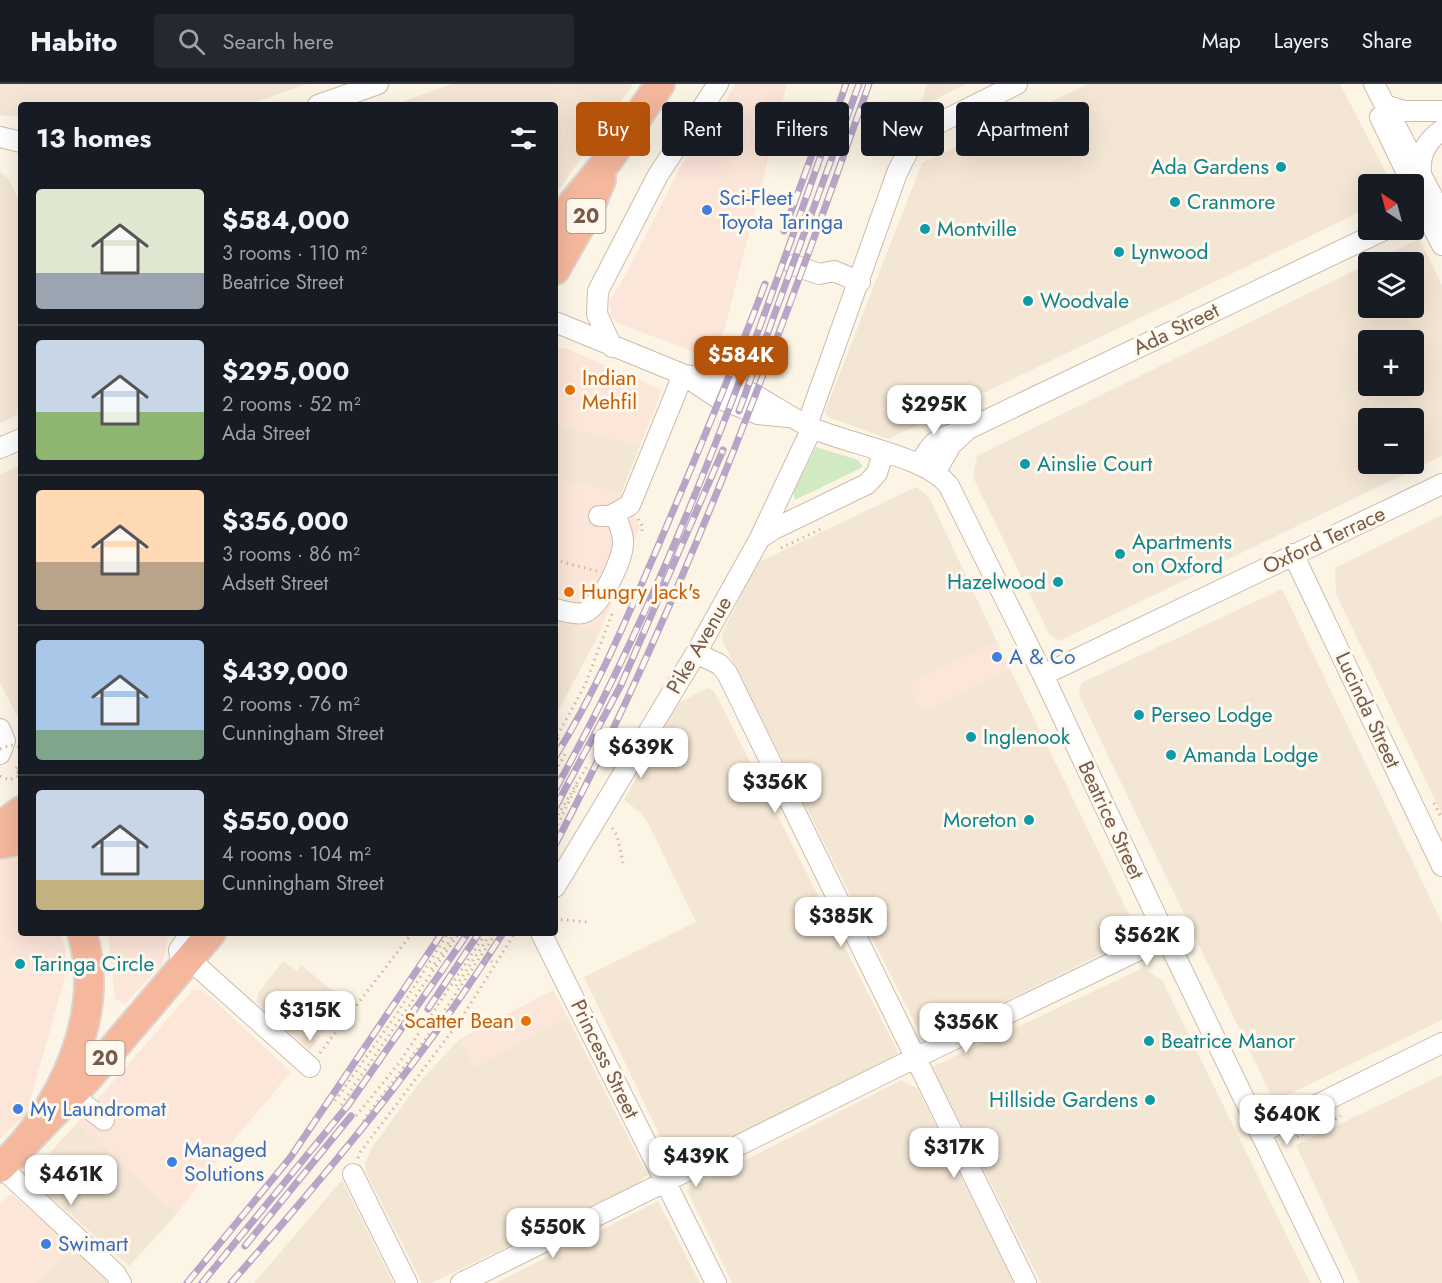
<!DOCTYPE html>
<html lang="en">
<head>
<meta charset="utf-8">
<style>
  body { margin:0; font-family:Jost,sans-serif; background:#242831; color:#f1f3f6; height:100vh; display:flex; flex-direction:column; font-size:22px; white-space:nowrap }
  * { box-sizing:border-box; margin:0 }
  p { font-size:20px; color:#9ea1a6 }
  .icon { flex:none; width:33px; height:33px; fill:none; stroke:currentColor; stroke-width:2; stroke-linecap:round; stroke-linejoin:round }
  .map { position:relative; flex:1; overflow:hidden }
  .sheet { position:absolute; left:18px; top:18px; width:540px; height:834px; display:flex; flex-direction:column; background:#171b24; border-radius:6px; box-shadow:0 6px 24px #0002 }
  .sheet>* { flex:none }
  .top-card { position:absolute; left:576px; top:18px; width:570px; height:54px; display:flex; gap:12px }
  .needle { width:39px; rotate:324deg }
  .controls { position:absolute; left:1358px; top:90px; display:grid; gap:12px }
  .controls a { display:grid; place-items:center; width:66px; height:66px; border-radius:6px; background:#171b24; box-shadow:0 6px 24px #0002; font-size:30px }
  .price { position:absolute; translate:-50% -51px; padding:0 14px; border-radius:12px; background:#fff; color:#222; font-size:20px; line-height:39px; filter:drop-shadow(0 2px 3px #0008) }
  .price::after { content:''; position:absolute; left:50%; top:36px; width:18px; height:14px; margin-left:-9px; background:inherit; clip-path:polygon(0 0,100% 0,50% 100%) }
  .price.selected { background:#b45309; color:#fff }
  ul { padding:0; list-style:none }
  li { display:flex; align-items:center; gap:18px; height:150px; padding:0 18px }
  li+li { border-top:2px solid #363941 }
  li span { display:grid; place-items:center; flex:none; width:168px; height:120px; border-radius:6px; color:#555 }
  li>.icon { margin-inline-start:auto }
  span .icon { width:72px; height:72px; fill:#fffc; stroke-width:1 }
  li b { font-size:26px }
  h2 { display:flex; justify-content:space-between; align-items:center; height:72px; padding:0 18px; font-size:26px }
  .pill { padding:0 21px; border-radius:6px; background:#171b24; box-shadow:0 6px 24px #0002; font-size:21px; line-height:54px }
  .pill.selected { background:#b45309; color:#fff }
  header { display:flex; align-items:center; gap:36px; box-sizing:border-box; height:84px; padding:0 30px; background:#171b24; border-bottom:2px solid #363941 }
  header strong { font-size:28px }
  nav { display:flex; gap:33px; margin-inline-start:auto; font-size:21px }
  .search { width:420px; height:54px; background:#242831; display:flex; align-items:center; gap:15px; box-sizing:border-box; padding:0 21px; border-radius:6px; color:#9ea1a6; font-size:22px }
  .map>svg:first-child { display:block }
  .residential { fill:#f4e6d4; fill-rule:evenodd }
  .commercial { fill:#fce5d9 }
  .green { fill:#d2eac4 }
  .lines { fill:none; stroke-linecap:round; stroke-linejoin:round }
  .minor-casing { stroke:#cebcac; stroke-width:22 }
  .highway-casing { stroke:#dbd4d0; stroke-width:32 }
  .path { stroke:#d6b7a0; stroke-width:3; stroke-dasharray:1.5 4.5; stroke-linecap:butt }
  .minor { stroke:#fff; stroke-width:20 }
  .highway { stroke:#f5b89d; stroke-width:28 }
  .rail-casing { stroke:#b7a4c6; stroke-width:7 }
  .rail { stroke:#fff8ec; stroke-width:4.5; stroke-dasharray:14; stroke-linecap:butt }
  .path-bridge { stroke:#d6b7a0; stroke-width:3; stroke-dasharray:1.5 4.5; stroke-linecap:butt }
  .culture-dot { fill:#0f9aa8; stroke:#fff8ec; stroke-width:2 }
  .shop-dot { fill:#3f7fe0; stroke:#fff8ec; stroke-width:2 }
  .food-dot { fill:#e8710a; stroke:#fff8ec; stroke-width:2 }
  .labels { text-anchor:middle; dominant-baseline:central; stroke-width:6; stroke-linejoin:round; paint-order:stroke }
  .shield { fill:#fff8ec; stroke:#9e8a7b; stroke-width:1.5 }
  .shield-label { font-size:20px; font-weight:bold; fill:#755b4b }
  .culture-label { font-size:21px; fill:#0d838f; stroke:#fff8ec; text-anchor:start }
  .shop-label { font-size:21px; fill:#366cbe; stroke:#fff8ec; text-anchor:start }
  .street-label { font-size:21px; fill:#755b4b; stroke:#fff8ec }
  .food-label { font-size:21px; fill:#c56008; stroke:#fff8ec; text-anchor:start }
</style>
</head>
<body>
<header>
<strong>Habito</strong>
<div class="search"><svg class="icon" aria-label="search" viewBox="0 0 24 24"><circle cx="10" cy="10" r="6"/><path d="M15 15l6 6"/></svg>Search here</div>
<nav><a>Map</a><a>Layers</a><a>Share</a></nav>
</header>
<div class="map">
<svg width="1442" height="1199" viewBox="0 0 1442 1199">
  <rect width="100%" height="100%" fill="#fcf4e5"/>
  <path class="residential" d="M 0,0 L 307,0 L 247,21 L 21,21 L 21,33 L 0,31 Z
    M 452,0 L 633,0 L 555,111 L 555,21 L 393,21 Z
    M 927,0 L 966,0 L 920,23 Z
    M 1088,0 L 1340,0 L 1392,100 L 1368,100 L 1368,124 L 888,355 L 828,333 L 825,327 L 922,79 Z
    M 0,88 L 9,95 L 21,121 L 21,329 L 0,339 Z
    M 1417,156 L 1420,156 L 1442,201 L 1442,372 L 1059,557 L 1049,550 L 973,393 L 977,372 L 1368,180 L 1368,224 L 1413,224 L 1413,178 L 1372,178 ZM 1368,256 L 1413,256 L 1413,302 L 1368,302 ZM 1368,334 L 1413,334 L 1413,380 L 1368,380 Z
    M 555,340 L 640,361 L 621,410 L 555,394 Z
    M 21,380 L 21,639 L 0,599 L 0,391 Z
    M 916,403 L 929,413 L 997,558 L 910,600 L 923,627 L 1010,585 L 1139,851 L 930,955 L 921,951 L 723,558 L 722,549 L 757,479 Z
    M 1442,431 L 1442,730 L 1336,510 L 1335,484 Z
    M 1282,505 L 1442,839 L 1442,936 L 1281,1014 L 1271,1011 L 1079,611 L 1081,599 Z
    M 555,537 L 600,548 L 555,633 Z
    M 707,604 L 714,607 L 898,968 L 894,973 L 674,1081 L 584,893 L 696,838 L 648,739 L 640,728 L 624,716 L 677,620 Z
    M 283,877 L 297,887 L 301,881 L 348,919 L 310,966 L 256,918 L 259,908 Z
    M 1143,884 L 1162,896 L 1310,1199 L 1041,1199 L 932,983 Z
    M 568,934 L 647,1091 L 634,1103 L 431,1199 L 422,1199 L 366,1088 L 365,1079 L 371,1065 L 422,995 L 460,955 L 474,983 Z
    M 1442,991 L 1442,1199 L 1360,1199 L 1296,1061 Z
    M 901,996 L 917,1004 L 1014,1199 L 732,1199 L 687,1106 Z
    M 77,1039 L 177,1130 L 129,1182 L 28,1093 Z
    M 342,1096 L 393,1199 L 254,1199 Z
    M 658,1117 L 700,1199 L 496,1199 Z
    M 74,1163 L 109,1199 L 37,1199 L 70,1166 Z"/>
  <path class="commercial" d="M 735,0 L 787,0 L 724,247 L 717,258 L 714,276 L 621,240 L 611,234 L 610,215 L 621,200 L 688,68 L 706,41 L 724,21 Z
    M 565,264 L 662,306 L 640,361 L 555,340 L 555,266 Z
    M 555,394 L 621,410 L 640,442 L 600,548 L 555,537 Z
    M 997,558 L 1010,585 L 923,628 L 909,600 Z
    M 7,774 L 21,774 L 21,849 L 60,849 L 65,864 L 66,889 L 26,1031 L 0,1054 L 0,777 Z
    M 108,849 L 169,850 L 162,880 L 125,920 L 115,915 Z
    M 193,906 L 204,907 L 291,988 L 222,1070 L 177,1130 L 77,1039 Z
    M 553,906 L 568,934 L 474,983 L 460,955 Z
    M 11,1110 L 74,1163 L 37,1199 L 0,1199 L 0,1119 Z"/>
  <path class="green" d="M 816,363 L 858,376 L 863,383 L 795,416 L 793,409 Z"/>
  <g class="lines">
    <defs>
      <path id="minor" d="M 1374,0 L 1442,131
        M 318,21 L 378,0
        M 1388,22 L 1404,27 L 1442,27
        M 1380,33 L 1412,100
        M 0,53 L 21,58
        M 1421,87 C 1419,69 1428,56 1442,46
        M 1420,117 L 1442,161
        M 794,181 L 819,190 L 834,187 L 860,198
        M 555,238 L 682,290 L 718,314 L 758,330 L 788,333
        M 612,263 L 597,230 L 598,207 L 658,91 L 718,0
        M 683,291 C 697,293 712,294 724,298 C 759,309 779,328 810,343 C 846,360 927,372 949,402 L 1043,591 L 1166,853 L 1333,1199
        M 807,341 L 897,89 L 912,59 L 937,40 L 1017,0
        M 0,364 L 21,355
        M 920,381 C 933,352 941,354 968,345 L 1384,146
        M 936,387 L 951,361 L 966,347
        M 599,432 L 610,432 L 630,421 L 683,291
        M 760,454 L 774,445 L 867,400 L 877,389 L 883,369
        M 1293,470 L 1442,782
        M 555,525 C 563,527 574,531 583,529 C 600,524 624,475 623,457 C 623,448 618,438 615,430
        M 696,569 L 719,580 L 727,589 L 1026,1199
        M 1043,591 L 1442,400
        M 0,645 L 5,657 L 0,670
        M 555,803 L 696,569 L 760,454 L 812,344
        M 541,849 L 716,1199
        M 189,875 L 310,983
        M 182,883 L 179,866 L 191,849
        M 72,1011 L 104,1036
        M 1260,1049 L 1442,959
        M 1,1083 L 115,1189 L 121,1199
        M 353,1090 L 407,1199
        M 461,1199 L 915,974 L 1166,853"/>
      <path id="highway" d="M 555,141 L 609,75 L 660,0
        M 555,186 L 588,128 L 601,96
        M 0,743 L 21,727
        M 0,760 L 21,756
        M 23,1061 L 89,993 L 211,849
        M 0,1084 C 60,1028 107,931 82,849"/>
    </defs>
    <use href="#minor" class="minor-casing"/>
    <use href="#highway" class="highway-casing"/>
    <path class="path" d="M 555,432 L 557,422
      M 638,435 L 643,443 L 641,450
      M 781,464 L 823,444
      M 555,476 L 597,487
      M 559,655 L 556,654 L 585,601 L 612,530
      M 21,679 L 15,685 L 17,688 L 21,687
      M 555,687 L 567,667
      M 0,692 L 9,696 L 21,691
      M 1434,719 L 1442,735
      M 555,736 L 589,679
      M 612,744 L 617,751 L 623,779
      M 555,746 L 578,699
      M 555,835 L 588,838
      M 431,885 L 455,849
      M 456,902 L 491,849
      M 320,969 L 412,849
      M 335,1017 L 398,928 L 448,849
      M 341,1021 L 459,849
      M 356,1032 L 399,979 L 486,849
      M 363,1037 L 429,950 L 496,849
      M 1297,1053 L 1341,1032
      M 358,1074 L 361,1067 L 459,938 L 515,849"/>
    <use href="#minor" class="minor"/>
    <use href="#highway" class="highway"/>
    <defs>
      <path id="rail" d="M 784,147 L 817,57
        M 739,327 L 859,0
        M 555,673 C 594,611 624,541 653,474 C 692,383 730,293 765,200
        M 555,706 C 679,484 762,239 846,0
        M 555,724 L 621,601 L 723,366
        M 555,761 C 683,518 778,258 869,0
        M 428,925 L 479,849
        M 245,1162 L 351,1032
        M 187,1199 L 290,1074 L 442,849
        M 202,1199 L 349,1020 L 468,849
        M 231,1199 C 329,1087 424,975 503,849"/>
    </defs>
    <use href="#rail" class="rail-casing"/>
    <use href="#rail" class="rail"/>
    <path class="path-bridge" d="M 0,665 L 11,661 L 21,663
      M 486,874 L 492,878"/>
  </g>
  <g class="culture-dot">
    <circle cx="1281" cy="83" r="6"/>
    <circle cx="1175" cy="118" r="6"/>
    <circle cx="925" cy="145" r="6"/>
    <circle cx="1119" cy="168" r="6"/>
    <circle cx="1028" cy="217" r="6"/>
    <circle cx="1025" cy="380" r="6"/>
    <circle cx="1120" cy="470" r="6"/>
    <circle cx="1058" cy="498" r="6"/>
    <circle cx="1139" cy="631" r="6"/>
    <circle cx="971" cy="653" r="6"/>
    <circle cx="1171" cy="671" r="6"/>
    <circle cx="1029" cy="736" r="6"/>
    <circle cx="20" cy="880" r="6"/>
    <circle cx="1149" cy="957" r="6"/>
    <circle cx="1150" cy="1016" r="6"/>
  </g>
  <g class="shop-dot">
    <circle cx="707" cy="126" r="6"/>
    <circle cx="997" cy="573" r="6"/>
    <circle cx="18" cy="1025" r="6"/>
    <circle cx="172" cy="1078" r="6"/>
    <circle cx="46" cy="1160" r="6"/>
  </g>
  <g class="food-dot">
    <circle cx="570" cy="306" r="6"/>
    <circle cx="569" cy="508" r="6"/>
    <circle cx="526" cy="937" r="6"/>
  </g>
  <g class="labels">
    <g class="shield">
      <rect x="566.5" y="115" width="39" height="34" rx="4.5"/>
      <rect x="85.5" y="957" width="39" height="34" rx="4.5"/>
    </g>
    <g class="shield-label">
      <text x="586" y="132">20</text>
      <text x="105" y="974">20</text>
    </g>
    <g class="culture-label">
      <text x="1269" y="83" text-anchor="end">Ada Gardens</text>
      <text x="1187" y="118">Cranmore</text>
      <text x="937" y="145">Montville</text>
      <text x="1131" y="168">Lynwood</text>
      <text x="1040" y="217">Woodvale</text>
      <text x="1037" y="380">Ainslie Court</text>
      <text x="1132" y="458">Apartments<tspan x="1132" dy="24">on Oxford</tspan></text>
      <text x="1046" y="498" text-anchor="end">Hazelwood</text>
      <text x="1151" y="631">Perseo Lodge</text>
      <text x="983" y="653">Inglenook</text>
      <text x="1183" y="671">Amanda Lodge</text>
      <text x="1017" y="736" text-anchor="end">Moreton</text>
      <text x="32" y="880">Taringa Circle</text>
      <text x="1161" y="957">Beatrice Manor</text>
      <text x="1138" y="1016" text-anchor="end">Hillside Gardens</text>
    </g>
    <g class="shop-label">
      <text x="719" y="114">Sci-Fleet<tspan x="719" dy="24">Toyota Taringa</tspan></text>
      <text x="1009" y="573">A &amp; Co</text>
      <text x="30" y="1025">My Laundromat</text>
      <text x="184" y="1066">Managed<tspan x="184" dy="24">Solutions</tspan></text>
      <text x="58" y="1160">Swimart</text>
    </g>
    <g class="street-label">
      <text transform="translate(1176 245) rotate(-26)">Ada Street</text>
      <text transform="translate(1324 456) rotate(-25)">Oxford Terrace</text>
      <text transform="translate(699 561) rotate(-60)">Pike Avenue</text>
      <text transform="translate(1368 626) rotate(65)">Lucinda Street</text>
      <text transform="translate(1111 736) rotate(65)">Beatrice Street</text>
      <text transform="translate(605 975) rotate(64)">Princess Street</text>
    </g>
    <g class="food-label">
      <text x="582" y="294">Indian<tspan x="582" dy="24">Mehfil</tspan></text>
      <text x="581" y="508">Hungry Jack's</text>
      <text x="514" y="937" text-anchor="end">Scatter Bean</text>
    </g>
  </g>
</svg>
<div class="controls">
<a><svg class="needle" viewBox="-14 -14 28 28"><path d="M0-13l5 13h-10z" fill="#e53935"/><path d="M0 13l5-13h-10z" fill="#9ea1a6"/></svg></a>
<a><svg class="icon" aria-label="layers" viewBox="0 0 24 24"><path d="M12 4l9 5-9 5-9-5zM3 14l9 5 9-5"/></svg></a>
<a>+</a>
<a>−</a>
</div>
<b class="price selected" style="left:741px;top:303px">$584K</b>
<b class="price" style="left:934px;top:352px">$295K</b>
<b class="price" style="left:641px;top:695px">$639K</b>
<b class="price" style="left:775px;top:730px">$356K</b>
<b class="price" style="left:841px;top:864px">$385K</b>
<b class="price" style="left:1147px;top:883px">$562K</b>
<b class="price" style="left:310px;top:958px">$315K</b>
<b class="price" style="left:966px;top:970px">$356K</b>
<b class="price" style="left:1287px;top:1062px">$640K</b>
<b class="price" style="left:954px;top:1095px">$317K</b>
<b class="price" style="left:696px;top:1104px">$439K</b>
<b class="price" style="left:71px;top:1122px">$461K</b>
<b class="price" style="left:553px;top:1175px">$550K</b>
<div class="top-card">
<a class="pill selected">Buy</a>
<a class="pill">Rent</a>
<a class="pill">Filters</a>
<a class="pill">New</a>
<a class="pill">Apartment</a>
</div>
<section class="sheet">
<h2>13 homes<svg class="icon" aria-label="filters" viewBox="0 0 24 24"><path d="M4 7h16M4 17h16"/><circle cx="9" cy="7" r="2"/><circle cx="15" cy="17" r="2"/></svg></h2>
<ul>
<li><span style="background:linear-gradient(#dfe7d0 70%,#9aa5b1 0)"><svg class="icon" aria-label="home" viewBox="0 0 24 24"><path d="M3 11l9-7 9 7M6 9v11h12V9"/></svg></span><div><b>$584,000</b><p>3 rooms · 110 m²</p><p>Beatrice Street</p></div></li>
<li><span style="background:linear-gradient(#c9d6e8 60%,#8fb573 0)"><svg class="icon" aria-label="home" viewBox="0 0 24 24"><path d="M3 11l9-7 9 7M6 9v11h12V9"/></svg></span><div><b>$295,000</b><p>2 rooms · 52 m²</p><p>Ada Street</p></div></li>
<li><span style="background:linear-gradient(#ffd9b3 60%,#b9a48a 0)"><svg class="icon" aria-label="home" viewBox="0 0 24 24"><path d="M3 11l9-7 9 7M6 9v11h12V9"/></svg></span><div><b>$356,000</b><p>3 rooms · 86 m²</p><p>Adsett Street</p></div></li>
<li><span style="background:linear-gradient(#a9c7e8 75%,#7fa58c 0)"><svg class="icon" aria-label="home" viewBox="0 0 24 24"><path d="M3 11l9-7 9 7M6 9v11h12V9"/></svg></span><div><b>$439,000</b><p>2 rooms · 76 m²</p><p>Cunningham Street</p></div></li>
<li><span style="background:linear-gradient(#c9d6e8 75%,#c2b280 0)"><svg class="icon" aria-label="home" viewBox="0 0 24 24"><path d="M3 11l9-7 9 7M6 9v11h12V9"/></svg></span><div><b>$550,000</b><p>4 rooms · 104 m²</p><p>Cunningham Street</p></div></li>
</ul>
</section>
</div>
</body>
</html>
